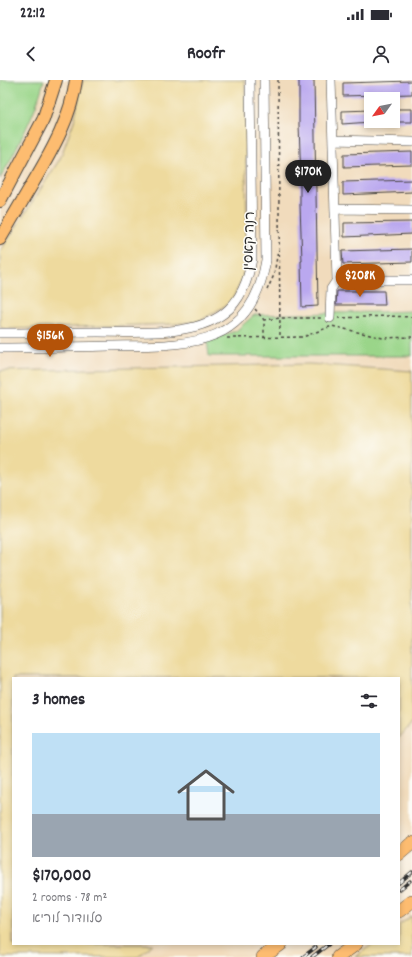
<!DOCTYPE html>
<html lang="en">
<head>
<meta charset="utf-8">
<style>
  body { margin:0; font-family:Dekko,"Playpen Sans Hebrew",sans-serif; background:#f2f2f3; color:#2b2b33; height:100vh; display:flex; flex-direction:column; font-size:15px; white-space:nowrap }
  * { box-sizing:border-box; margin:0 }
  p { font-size:13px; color:#7c7c81 }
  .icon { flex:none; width:22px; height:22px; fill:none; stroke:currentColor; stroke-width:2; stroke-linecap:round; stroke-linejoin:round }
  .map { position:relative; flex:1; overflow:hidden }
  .side { position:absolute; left:12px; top:597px; width:388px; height:268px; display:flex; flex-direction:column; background:#fff; border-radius:0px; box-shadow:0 2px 6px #0003 }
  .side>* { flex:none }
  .needle { width:26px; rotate:237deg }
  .controls { position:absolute; left:364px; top:12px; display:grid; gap:8px }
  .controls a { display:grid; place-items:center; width:36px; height:36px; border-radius:0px; background:#fff; box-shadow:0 2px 6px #0003; font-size:20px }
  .price { position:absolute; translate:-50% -34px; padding:0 9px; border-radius:14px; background:#b45309; color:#fff; font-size:13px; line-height:26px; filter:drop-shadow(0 1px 2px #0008) }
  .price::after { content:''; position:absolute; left:50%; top:24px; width:12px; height:9px; margin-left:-6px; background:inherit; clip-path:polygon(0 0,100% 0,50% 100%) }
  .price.selected { background:#222; color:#fff }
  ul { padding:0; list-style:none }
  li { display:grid; align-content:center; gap:8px; height:212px; padding:0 20px }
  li+li { border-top:1px solid #e1e1e2 }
  li span { display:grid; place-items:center; height:124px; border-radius:0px; color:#555 }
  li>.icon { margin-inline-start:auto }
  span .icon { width:72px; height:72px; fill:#fffc; stroke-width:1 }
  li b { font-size:17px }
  h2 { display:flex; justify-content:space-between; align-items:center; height:48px; padding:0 20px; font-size:17px }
  .status { display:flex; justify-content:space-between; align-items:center; height:28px; padding:0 20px; background:#fff; direction:ltr }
  .status svg { height:11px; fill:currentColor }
  header { display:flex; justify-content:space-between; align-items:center; height:52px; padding:0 20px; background:#fff; font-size:18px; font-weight:700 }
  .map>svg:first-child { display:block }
  .green { fill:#9ad589; stroke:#62805a }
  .sand { fill:#eeda9e; stroke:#8c8264 }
  .building { fill:#baa8ef }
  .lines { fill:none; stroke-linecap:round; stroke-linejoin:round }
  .minor-casing { stroke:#494541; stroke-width:10 }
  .major-casing { stroke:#494541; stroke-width:14 }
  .highway-casing { stroke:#494541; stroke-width:14 }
  .path { stroke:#494541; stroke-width:1.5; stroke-dasharray:3 3; stroke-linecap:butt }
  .minor { stroke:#fff; stroke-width:9 }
  .major { stroke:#fdbc6f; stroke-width:12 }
  .highway { stroke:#fdbc6f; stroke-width:13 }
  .rail-casing { stroke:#2b2b2b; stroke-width:3.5 }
  .rail { stroke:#fdfcf7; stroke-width:2; stroke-dasharray:6; stroke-linecap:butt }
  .labels { text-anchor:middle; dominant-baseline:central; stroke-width:3; stroke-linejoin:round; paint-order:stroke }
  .street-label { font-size:14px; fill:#2b2b2b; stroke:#fdfcf7 }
</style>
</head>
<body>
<div class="status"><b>22:12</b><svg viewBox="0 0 49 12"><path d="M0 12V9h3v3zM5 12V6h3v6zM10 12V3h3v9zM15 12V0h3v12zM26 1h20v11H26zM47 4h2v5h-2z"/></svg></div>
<header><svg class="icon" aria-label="back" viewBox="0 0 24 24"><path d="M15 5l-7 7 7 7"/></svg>Roofr<svg class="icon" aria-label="person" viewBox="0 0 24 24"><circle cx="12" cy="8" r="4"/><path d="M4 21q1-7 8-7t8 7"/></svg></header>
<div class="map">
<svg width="412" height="877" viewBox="0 0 412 877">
  <rect width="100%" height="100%" fill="#fdfcf7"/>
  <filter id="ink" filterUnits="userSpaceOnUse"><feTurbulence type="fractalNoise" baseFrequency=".025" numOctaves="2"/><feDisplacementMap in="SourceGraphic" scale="8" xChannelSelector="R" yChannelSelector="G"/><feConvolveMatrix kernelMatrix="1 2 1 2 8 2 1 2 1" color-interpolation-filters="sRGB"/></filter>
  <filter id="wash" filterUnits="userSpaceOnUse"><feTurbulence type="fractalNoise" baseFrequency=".012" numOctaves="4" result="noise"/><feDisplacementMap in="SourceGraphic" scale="16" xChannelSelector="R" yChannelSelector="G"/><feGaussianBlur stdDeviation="0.9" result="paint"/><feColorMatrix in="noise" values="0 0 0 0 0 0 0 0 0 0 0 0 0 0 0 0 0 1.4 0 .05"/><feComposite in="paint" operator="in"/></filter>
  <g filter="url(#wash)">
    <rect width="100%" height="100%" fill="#f1dbbc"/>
    <path class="green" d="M 0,0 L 44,0 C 35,36 17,67 0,99 Z
      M 412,231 L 412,276 L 209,276 L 207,260 L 236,251 L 254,235 Z"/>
    <path class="sand" d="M 83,0 L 245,0 L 247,176 L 241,202 L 231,222 L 200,241 L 174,244 L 5,249 L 0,247 L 0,172 L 60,79 L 74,41 Z
      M 309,284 L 412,291 L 412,643 L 399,658 L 399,598 L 13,598 L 13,864 L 153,864 L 138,877 L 0,877 L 0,291 Z
      M 412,836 L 412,877 L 355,877 L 373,864 L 399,864 L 399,845 Z"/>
    <g id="blocks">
      <path class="building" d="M 299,0 L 314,0 L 318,226 L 302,227 L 301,181 L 302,181 L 300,125 L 300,99 L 301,99 L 299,45 Z
        M 412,1 L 412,14 L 343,16 L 343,3 Z
        M 395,29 L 412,29 L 412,42 L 396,42 Z
        M 371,30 L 371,42 L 342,44 L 342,31 Z
        M 412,72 L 412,85 L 344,87 L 344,74 Z
        M 412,100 L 412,112 L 343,115 L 343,102 Z
        M 412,142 L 412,154 L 344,157 L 344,143 Z
        M 412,169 L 412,182 L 343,184 L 342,171 Z
        M 337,211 L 384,211 L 385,225 L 336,225 Z"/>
    </g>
  </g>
  <g filter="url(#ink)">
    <use href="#blocks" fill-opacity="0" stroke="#494541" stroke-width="1"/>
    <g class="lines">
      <defs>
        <path id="minor" d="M 331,0 L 337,200
          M 333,60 L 412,62
          M 335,129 L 412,130
          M 337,200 L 412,200
          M 330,238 L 331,209 L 337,200
          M 0,253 C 33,253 65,252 98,252 C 135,252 192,257 223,234 C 241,221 248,200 252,179 L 250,0
          M 0,268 C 38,268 75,267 113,266 C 186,265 251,270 266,180 L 264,0"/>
        <path id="major" d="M 0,121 L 43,40 L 56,0
          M 0,159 C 11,140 23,120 34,101 C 53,69 71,37 76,0"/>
        <path id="highway" d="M 399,774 L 412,763
          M 399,831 L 412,821
          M 263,877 L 281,864
          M 338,877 L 356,864"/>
      </defs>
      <use href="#minor" class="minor-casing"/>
      <use href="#major" class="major-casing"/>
      <use href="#highway" class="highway-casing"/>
      <path class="path" d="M 278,0 L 280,257
        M 267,210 L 274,195 L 278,170
        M 255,229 L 264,240 L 264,258
        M 338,238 L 387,236 L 412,237
        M 264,240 L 280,238 L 322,238
        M 227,258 L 303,257 L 332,246 L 383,258 L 412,257"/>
      <use href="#minor" class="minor"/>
      <use href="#major" class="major"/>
      <use href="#highway" class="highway"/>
      <defs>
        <path id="rail" d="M 399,803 L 412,792
          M 399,810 L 410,801
          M 303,877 L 316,867
          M 312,877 L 329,864"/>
      </defs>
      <use href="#rail" class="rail-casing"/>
      <use href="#rail" class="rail"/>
    </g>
  </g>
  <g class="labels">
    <g class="street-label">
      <text transform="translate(250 161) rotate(-88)">רנה קאסין</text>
    </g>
  </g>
</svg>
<div class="controls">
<a><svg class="needle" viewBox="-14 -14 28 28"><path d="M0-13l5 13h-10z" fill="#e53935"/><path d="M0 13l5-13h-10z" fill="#7c7c81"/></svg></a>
</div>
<b class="price selected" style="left:308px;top:114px">$170K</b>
<b class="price" style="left:360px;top:218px">$208K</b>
<b class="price" style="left:50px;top:278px">$156K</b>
<section class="side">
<h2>3 homes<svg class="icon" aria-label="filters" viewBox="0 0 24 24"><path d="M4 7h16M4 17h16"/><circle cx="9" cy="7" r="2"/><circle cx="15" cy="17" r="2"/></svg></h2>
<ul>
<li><span style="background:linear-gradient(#bfe0f5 65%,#9aa5b1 0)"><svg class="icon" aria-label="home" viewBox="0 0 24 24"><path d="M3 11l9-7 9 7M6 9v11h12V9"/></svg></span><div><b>$170,000</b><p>2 rooms · 78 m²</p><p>סלוודור לוריא</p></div></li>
</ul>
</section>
</div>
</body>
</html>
